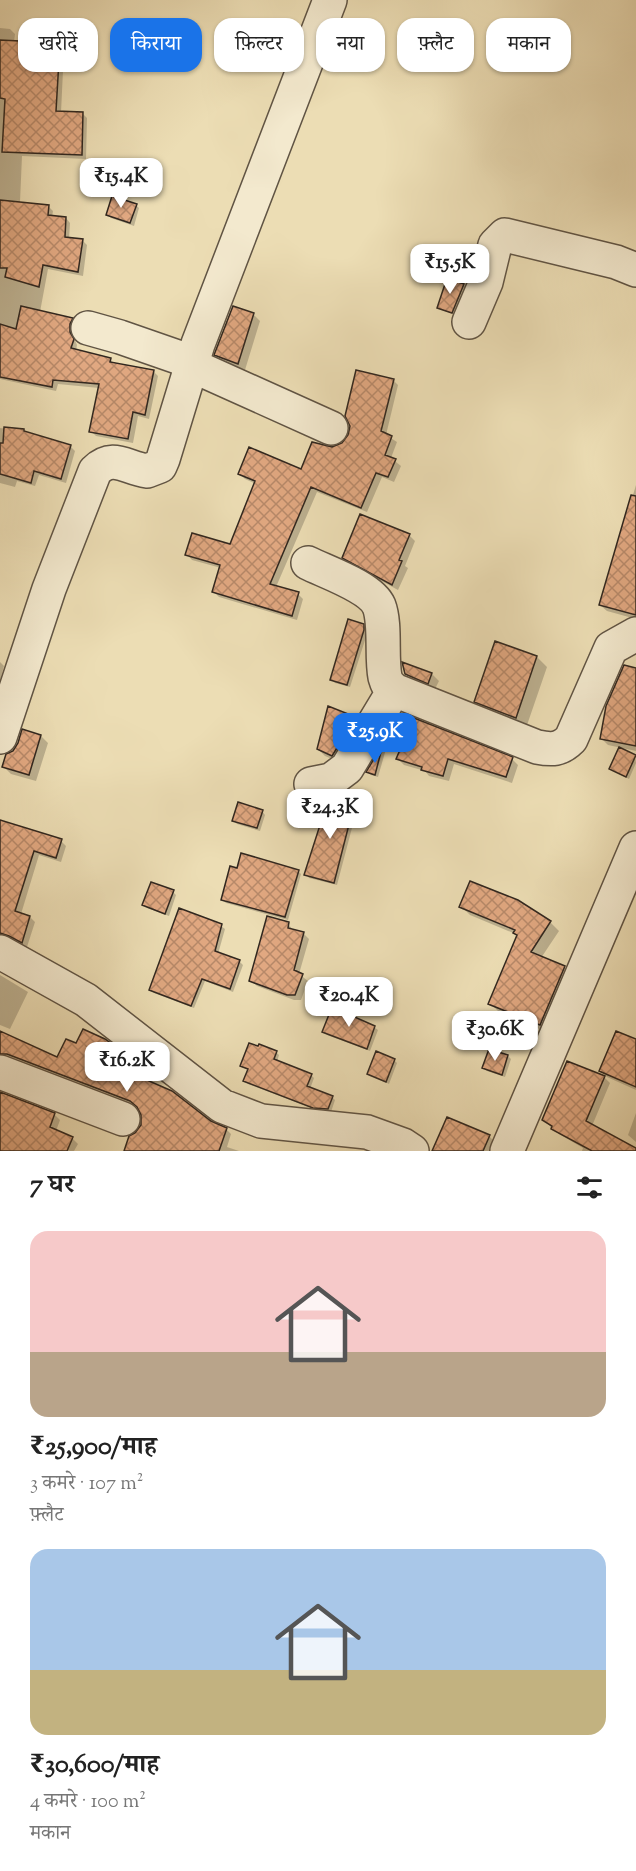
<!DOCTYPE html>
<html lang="hi">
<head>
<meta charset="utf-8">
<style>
  body { margin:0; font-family:"Sorts Mill Goudy","Noto Serif Devanagari",serif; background:#f6f6f6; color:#222; height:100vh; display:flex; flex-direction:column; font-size:22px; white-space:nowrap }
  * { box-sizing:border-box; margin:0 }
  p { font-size:20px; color:#767676 }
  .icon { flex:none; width:33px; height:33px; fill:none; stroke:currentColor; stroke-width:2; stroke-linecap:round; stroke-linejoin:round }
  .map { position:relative; height:1151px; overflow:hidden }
  .drawer { display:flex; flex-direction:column; background:#fff; flex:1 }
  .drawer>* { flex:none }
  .guide { position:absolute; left:18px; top:18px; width:600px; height:54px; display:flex; gap:12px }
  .price { position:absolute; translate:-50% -51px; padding:0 14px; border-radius:12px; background:#fff; color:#222; font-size:20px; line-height:39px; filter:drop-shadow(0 2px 3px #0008) }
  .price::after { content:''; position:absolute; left:50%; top:36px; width:18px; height:14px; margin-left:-9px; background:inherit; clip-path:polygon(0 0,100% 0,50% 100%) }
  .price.on { background:#1a73e8; color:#fff }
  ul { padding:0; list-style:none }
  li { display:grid; align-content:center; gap:12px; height:318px; padding:0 30px }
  li span { display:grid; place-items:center; height:186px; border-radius:18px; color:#555 }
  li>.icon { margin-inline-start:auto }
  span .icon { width:108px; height:108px; fill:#fffc; stroke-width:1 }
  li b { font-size:26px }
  h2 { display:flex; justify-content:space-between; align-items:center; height:72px; padding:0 30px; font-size:26px }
  .tag { padding:0 21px; border-radius:18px; background:#fff; box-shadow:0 2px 4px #0004; font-size:21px; line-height:54px }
  .tag.on { background:#1a73e8; color:#fff }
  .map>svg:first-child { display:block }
  .shadow { fill:#0003 }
  .building { fill:url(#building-cross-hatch); stroke:#31271f; stroke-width:1.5 }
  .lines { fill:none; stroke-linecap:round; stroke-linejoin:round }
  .minor-casing { stroke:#605444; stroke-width:36 }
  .minor { stroke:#f3e9ce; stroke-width:33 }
</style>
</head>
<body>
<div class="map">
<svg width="636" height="1151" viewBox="0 0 636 1151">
  <defs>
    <pattern id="building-cross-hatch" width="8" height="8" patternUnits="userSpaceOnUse" patternTransform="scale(1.5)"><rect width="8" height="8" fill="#e1a881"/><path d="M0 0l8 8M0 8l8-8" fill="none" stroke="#b78969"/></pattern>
  </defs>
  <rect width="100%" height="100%" fill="#ecddb4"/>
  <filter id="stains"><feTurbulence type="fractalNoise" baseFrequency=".00333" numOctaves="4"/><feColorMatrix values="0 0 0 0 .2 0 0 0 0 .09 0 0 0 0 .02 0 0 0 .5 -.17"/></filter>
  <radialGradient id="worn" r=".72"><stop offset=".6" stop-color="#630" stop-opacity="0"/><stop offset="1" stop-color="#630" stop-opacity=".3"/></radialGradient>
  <path class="shadow" d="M 0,28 L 10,29 L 15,34 L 14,42 L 59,45 L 64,49 L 61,113 L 83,114 L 87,118 L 86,159 L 22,156 L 20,202 L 28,203 L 31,206 L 48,206 L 53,211 L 52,217 L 66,218 L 70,223 L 69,239 L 82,240 L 87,245 L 83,276 L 48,269 L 40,312 L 72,320 L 76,324 L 74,329 L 74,338 L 77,345 L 76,351 L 110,359 L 114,364 L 153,371 L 158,376 L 149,419 L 138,416 L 133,443 L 96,436 L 91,431 L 99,388 L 58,384 L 56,391 L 0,379 Z
    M 136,205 L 139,208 L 134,226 L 111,218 L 108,215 Z
    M 464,285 L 467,288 L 456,315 L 442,310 L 438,307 Z
    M 253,314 L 260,321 L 245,370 L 223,362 L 216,355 Z
    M 393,380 L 398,385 L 386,435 L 397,442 L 391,458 L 401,466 L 394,482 L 382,477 L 367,512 L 317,492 L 276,587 L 298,594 L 303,599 L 297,620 L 219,597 L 214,592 L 221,568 L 192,560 L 187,554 L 231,546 L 256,484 L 245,479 L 240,474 L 302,471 L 334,448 L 343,444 Z
    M 0,428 L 23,431 L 70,446 L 75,451 L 66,483 L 39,475 L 35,486 L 17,481 L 15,487 L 0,483 Z
    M 636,485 L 636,619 L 607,611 L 600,605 Z
    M 409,535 L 415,541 L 405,566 L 408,568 L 398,590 L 350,564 L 344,557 Z
    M 363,625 L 366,628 L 367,634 L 350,687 L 335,683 L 332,680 Z
    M 537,657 L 547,667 L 526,728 L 486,712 L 476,701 Z
    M 0,662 L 4,666 L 0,681 Z
    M 404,664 L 432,674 L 439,681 L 435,689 L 413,681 L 406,673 Z
    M 636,670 L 636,751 L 608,745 L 601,738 Z
    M 355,719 L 362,726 L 339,762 L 325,756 L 318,749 Z
    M 23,731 L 41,736 L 48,743 L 36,781 L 11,774 L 4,767 L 19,744 Z
    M 383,747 L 386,749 L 378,777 L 371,775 L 368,772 Z
    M 635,756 L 636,763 L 629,779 L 614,771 Z
    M 398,759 L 512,759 L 518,765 L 512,783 L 454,764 L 449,781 L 429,776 L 425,771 L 404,765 Z
    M 355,802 L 358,805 L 337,885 L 309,878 L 306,874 Z
    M 262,811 L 265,815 L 260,831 L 237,824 L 234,821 Z
    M 0,833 L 61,841 L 66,846 L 61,862 L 39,855 L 21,914 L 30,917 L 35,922 L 27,947 L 15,940 L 6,938 L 0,939 Z
    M 298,871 L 301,874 L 288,920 L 226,903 L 222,900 Z
    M 173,892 L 176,895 L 169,916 L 147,908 L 144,904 Z
    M 461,906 L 550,922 L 559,931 L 541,958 L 564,967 L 573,976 L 549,1033 L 499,1012 L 490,1003 L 518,935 L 470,915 Z
    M 288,924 L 294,931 L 303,933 L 309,939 L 299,974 L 308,981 L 301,1000 L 294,1000 L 257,986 L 251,980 Z
    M 221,926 L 225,929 L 218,954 L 240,962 L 243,965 L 233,992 L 205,981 L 194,1008 L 154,993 L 151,990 Z
    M 0,975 L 28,992 L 10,1029 L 0,1025 Z
    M 374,1027 L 378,1030 L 370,1051 L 327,1035 L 324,1031 Z
    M 0,1033 L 58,1059 L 145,1071 L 150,1077 L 147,1082 L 210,1122 L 226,1129 L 231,1134 L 227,1147 L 239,1151 L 126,1151 L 142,1126 L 143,1115 L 136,1106 L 13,1059 L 0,1059 Z
    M 636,1041 L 636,1090 L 607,1077 L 600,1071 Z
    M 276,1052 L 279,1055 L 277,1062 L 311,1075 L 314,1078 L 310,1089 L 332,1097 L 335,1100 L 331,1112 L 317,1110 L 248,1084 L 245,1081 L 249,1070 L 242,1065 Z
    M 508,1056 L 511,1059 L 505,1077 L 487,1071 L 484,1068 Z
    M 394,1060 L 397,1063 L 389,1084 L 369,1074 Z
    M 604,1077 L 610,1083 L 592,1126 L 628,1151 L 582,1151 L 583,1148 L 559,1134 L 543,1120 Z
    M 0,1094 L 54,1114 L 60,1120 L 56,1131 L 72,1138 L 78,1144 L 74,1151 L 0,1151 Z
    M 636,1113 L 636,1142 L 628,1135 Z
    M 489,1136 L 495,1142 L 491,1151 L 434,1151 Z"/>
  <path class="building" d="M 0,40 L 60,43 L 56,111 L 83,112 L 82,155 L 2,152 L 5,99 L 0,98 Z
    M 112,196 L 137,204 L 130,223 L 106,215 Z
    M 0,200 L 49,205 L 48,215 L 66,217 L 65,237 L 83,239 L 78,272 L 43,265 L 39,287 L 5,277 L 7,268 L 0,268 Z
    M 447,278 L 464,284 L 452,313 L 437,308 Z
    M 21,306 L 73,318 L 70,324 L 70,332 L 74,339 L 71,348 L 111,358 L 110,362 L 154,370 L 145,415 L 133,412 L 128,439 L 89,432 L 99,384 L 53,380 L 52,387 L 0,377 L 0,324 L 16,329 Z
    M 233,306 L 254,313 L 238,364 L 214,355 Z
    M 356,370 L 394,379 L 381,431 L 392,436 L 385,455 L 396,459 L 388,477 L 376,473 L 361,508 L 311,487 L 270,584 L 299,592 L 292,616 L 212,592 L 220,565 L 185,555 L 192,533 L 230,544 L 255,481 L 238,474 L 249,447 L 301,469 L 312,442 L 332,447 L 342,443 L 348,435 L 350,426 L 345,416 Z
    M 4,427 L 24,429 L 24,431 L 71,445 L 61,479 L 34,471 L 31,483 L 0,474 L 0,443 L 3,443 Z
    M 631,495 L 636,496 L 636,615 L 599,605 Z
    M 360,514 L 410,534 L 399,560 L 402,561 L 392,585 L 342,558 Z
    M 348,619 L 364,624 L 364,630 L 347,685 L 330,680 Z
    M 495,641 L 537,656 L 516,718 L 474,702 Z
    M 402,662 L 432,673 L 428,684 L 405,674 Z
    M 624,665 L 636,668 L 636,746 L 600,739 L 606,706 Z
    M 328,706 L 356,717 L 332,756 L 317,749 Z
    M 414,718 L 513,757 L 506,777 L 448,759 L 443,776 L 421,770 L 422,767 L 396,759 Z
    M 22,729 L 41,735 L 29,775 L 2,767 L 6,754 L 13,751 L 18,743 Z
    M 383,744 L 375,775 L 366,772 Z
    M 619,747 L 636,755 L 626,777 L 609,769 Z
    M 339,796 L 355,801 L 334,883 L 304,875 L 328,800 Z
    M 238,802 L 263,810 L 257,828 L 232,821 Z
    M 0,820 L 62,839 L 56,858 L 34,851 L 15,911 L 30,916 L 22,943 L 9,936 L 0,933 Z
    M 241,853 L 299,870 L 285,917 L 221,900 L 230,866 L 237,868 Z
    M 470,881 L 518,900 L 551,921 L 531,952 L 565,966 L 540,1025 L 488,1004 L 517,935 L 513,933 L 515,930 L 459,907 Z
    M 151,882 L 174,890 L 165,914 L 142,905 Z
    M 179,908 L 222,924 L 215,951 L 240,960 L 230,989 L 202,979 L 191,1006 L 149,990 Z
    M 267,916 L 289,922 L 288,928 L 304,932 L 294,970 L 303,974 L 295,995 L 287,995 L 249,981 Z
    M 332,1007 L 375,1026 L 367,1049 L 322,1032 Z
    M 83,1029 L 105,1039 L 116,1047 L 116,1049 L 146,1070 L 142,1078 L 172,1091 L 211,1121 L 227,1128 L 219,1151 L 124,1151 L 129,1136 L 135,1133 L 141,1125 L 141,1115 L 137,1107 L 130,1101 L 7,1054 L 0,1054 L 0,1031 L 57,1057 L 66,1039 L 76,1043 Z
    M 616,1031 L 636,1039 L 636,1087 L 599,1071 Z
    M 249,1043 L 258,1046 L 259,1044 L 277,1051 L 274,1059 L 312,1074 L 307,1086 L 333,1096 L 328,1109 L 313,1108 L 243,1081 L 248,1069 L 240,1066 Z
    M 489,1049 L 508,1055 L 502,1075 L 482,1068 Z
    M 376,1051 L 395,1059 L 386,1082 L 367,1074 Z
    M 567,1061 L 605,1076 L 586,1121 L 636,1148 L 636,1151 L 592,1151 L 551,1129 L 552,1126 L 542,1120 Z
    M 0,1092 L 55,1113 L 50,1127 L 73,1137 L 67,1151 L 0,1151 Z
    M 447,1117 L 490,1135 L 483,1151 L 432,1151 Z"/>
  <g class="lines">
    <defs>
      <path id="minor" d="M 469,322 L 486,282 L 495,245 L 505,235 L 616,262 L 636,270
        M 88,328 L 120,337 L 192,362
        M 191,365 L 331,428
        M 308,563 C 326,572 371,587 379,606 C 386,624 381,657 385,677 L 387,683 L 394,690 L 537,747 C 552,750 560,750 571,739 L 611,648 L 636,634
        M 0,737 L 49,589 L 95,471 C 113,453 126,468 147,471 L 160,466 L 163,459 L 198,344 L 330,0
        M 311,784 L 331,780 L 347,768 L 394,690
        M 0,952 L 86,1000 L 222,1106 L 261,1121 L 367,1132 L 403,1145 L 412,1151
        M 0,1072 L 123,1119
        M 507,1151 L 636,848"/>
    </defs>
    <use href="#minor" class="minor-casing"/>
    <use href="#minor" class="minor"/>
  </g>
  <rect width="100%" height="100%" filter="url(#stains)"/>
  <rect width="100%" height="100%" fill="url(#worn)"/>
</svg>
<b class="price" style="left:121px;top:209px">₹15.4K</b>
<b class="price" style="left:450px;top:295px">₹15.5K</b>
<b class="price on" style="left:375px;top:764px">₹25.9K</b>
<b class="price" style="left:330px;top:840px">₹24.3K</b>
<b class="price" style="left:349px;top:1028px">₹20.4K</b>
<b class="price" style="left:495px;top:1062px">₹30.6K</b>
<b class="price" style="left:127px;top:1093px">₹16.2K</b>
<div class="guide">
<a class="tag">खरीदें</a>
<a class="tag on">किराया</a>
<a class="tag">फ़िल्टर</a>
<a class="tag">नया</a>
<a class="tag">फ़्लैट</a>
<a class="tag">मकान</a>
</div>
</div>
<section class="drawer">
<h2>7 घर<svg class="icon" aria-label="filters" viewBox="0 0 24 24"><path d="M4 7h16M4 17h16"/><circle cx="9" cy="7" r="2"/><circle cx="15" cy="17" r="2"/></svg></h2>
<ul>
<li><span style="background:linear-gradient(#f6c9c9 65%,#b9a48a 0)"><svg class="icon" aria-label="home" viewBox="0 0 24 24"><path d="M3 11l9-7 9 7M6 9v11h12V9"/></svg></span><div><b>₹25,900/माह</b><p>3 कमरे · 107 m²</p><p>फ़्लैट</p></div></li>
<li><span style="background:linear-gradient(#a9c7e8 65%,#c2b280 0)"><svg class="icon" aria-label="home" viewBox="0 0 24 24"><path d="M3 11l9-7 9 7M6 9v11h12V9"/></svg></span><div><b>₹30,600/माह</b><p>4 कमरे · 100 m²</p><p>मकान</p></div></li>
</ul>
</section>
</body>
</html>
